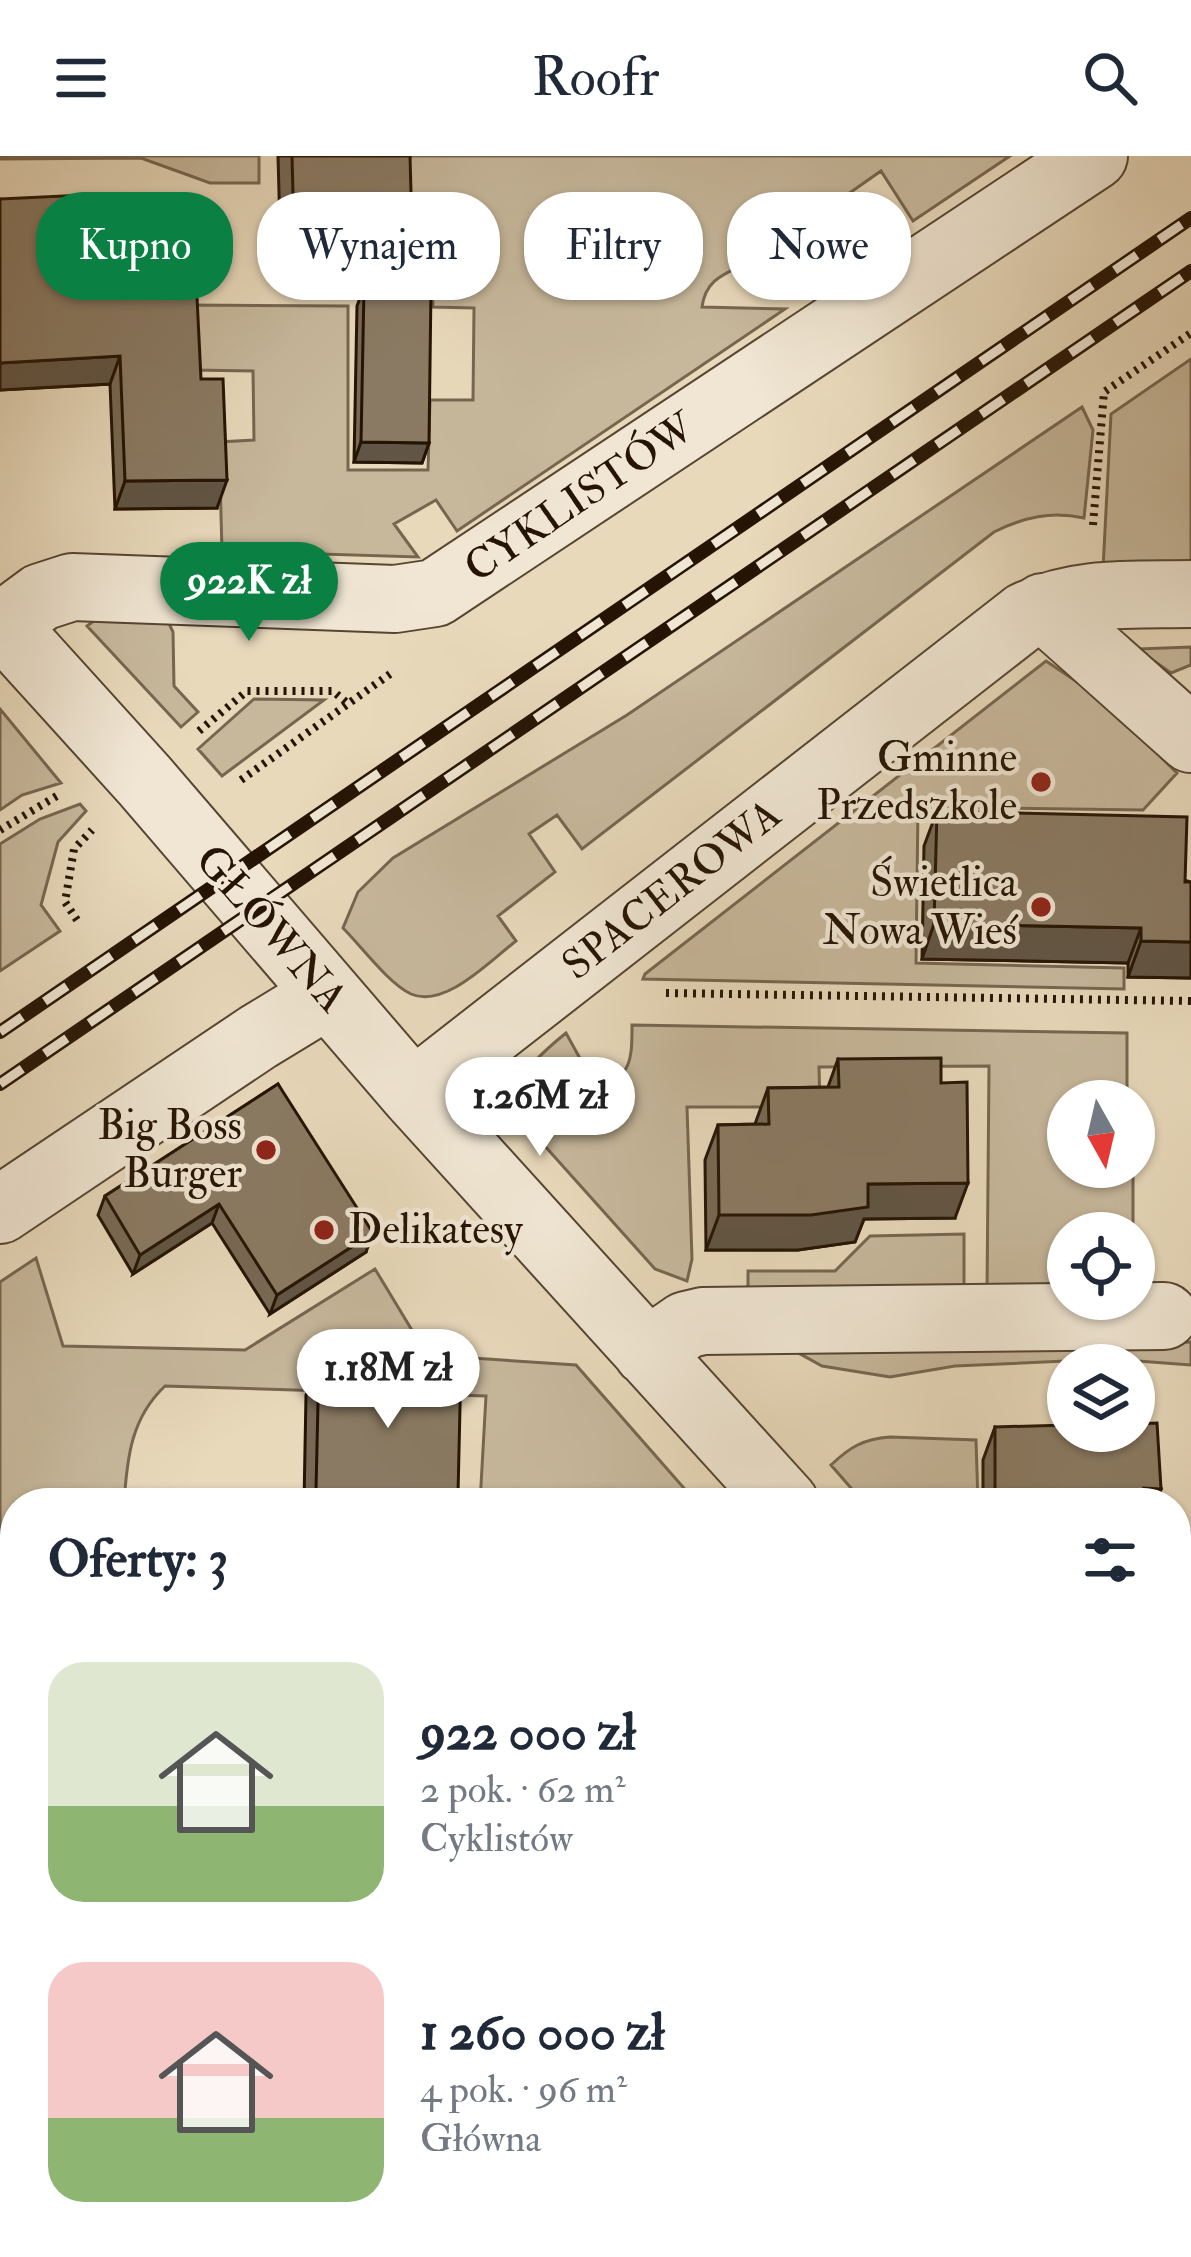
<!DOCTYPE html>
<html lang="pl">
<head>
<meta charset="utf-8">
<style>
  body { margin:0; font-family:"IM FELL Double Pica",serif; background:#f6f6f7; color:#1f2937; height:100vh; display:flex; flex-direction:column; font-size:45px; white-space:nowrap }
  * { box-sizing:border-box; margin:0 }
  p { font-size:39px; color:#747a83 }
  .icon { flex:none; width:66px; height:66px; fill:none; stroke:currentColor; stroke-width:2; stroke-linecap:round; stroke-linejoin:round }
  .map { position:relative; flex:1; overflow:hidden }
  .sheet { position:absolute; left:0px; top:1332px; width:1191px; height:771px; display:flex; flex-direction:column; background:#fff; border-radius:48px 48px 0 0; box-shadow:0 3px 9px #0004 }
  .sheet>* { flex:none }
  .banner { position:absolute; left:36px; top:36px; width:1119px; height:108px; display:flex; gap:24px }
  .needle { width:78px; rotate:172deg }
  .buttons { position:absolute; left:1047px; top:924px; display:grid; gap:24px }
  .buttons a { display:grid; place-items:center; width:108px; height:108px; border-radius:50%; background:#fff; box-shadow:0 3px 9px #0004; font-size:60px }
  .price { position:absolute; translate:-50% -102px; padding:0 27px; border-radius:42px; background:#fff; color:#222; font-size:39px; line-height:78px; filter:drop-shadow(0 3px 6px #0008) }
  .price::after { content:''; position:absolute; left:50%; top:72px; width:36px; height:27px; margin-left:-18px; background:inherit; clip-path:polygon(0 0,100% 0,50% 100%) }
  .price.current { background:#0b8043; color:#fff }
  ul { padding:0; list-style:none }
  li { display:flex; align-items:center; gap:36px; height:300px; padding:0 48px }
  li span { display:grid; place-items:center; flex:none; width:336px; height:240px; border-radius:36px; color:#555 }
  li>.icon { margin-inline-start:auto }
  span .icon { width:144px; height:144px; fill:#fffc; stroke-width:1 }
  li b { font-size:51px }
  h2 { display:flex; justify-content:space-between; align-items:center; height:144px; padding:0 48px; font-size:51px }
  .pill { padding:0 42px; border-radius:48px; background:#fff; box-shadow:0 3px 9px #0004; font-size:42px; line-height:108px }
  .pill.current { background:#0b8043; color:#fff }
  header { display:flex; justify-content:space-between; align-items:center; height:156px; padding:0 48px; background:#fff; font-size:54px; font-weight:600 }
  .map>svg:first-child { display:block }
  .green { fill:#c7b89c; stroke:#766650; stroke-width:3 }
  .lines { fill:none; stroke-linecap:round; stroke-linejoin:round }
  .minor-casing { stroke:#564532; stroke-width:70 }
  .path { stroke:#251404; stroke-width:8; stroke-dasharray:3 6; stroke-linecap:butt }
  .minor { stroke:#f0e6d3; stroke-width:66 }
  .rail-casing { stroke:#251404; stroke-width:14 }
  .rail { stroke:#f0e6d3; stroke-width:9; stroke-dasharray:27; stroke-linecap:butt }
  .wall { fill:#776955; stroke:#251404; stroke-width:3 }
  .shaded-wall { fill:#615545; stroke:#251404; stroke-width:3 }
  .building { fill:#8a7a63; stroke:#251404; stroke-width:3 }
  .poi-dot { fill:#8f2418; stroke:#f0e6d3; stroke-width:4.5 }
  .labels { text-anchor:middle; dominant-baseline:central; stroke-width:9; stroke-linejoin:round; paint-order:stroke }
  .street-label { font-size:42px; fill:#251404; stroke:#f0e6d3 }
  .poi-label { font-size:42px; fill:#251404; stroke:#f0e6d3; text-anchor:end }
</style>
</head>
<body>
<header><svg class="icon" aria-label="menu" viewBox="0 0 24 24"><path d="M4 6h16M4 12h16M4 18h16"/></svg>Roofr<svg class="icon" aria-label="search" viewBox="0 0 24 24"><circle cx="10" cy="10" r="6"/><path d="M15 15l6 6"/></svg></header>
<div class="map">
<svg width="1191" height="2101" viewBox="0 0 1191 2101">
  <rect width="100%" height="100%" fill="#e8d9bb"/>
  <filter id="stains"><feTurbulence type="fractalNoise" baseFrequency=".00167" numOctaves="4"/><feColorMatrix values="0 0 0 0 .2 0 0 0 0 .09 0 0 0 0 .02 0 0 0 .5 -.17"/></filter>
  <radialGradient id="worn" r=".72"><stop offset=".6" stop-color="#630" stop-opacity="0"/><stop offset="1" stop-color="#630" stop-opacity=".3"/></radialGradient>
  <path class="green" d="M 0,0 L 259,0 L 259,27 L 210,27 L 141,2 L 0,3 Z
    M 403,0 L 1010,0 L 913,65 L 881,15 L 821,57 L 785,58 C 780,70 776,85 766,94 C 741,117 707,113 702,151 L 785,153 L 457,375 L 436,344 L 394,368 L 418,401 L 222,395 L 219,286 L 254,284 L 253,215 L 193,214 L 192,149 L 348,150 L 348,314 L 428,314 L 430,244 L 473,244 L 474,152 L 433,151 L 432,122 L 405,123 Z
    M 1191,203 L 1191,411 L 1103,413 L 1111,258 Z
    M 1082,251 L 1093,274 L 1084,362 C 1051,355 1024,361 994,376 L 582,693 L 557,659 L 529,678 L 555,716 L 498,760 L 516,785 C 491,804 445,853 411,838 C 388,827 361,790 343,772 L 358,736 L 393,702 L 627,559 Z
    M 99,461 L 167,463 L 173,476 L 174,530 L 198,556 L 181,571 L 87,470 Z
    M 1191,491 L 1191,509 L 1171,517 L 1137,493 Z
    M 1046,505 L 1104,544 L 1177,617 L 1143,654 L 918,651 L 916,807 L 1124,812 L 1124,833 L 643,823 L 645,818 Z
    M 254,543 L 324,544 L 222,620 L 198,593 Z
    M 0,553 L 61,627 L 22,639 L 0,654 Z
    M 80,648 L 86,655 L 58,686 L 41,749 L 60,775 L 0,815 L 0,688 L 40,663 Z
    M 632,869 L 1127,877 L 1127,945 L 1068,945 L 1068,1011 L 1133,1011 L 1133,1077 L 1068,1077 L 1068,1138 L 987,1139 L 989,910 L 819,911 L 820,951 L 687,951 L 692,1103 L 687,1125 L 655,1113 L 526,969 C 523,962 516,948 516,940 C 516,918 550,890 566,877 L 598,935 C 632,919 632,903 632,869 Z
    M 964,1078 L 964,1139 L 748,1140 L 748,1115 L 835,1115 L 870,1080 Z
    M 36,1102 L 63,1190 L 245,1194 L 375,1113 L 427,1199 L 576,1209 L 697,1347 L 480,1347 L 486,1240 L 165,1230 C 131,1262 127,1302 124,1347 L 15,1347 L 15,2052 L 0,2052 L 0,1126 Z
    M 1191,1186 L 1191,1209 L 1111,1203 L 955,1210 L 890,1221 L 822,1210 L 795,1195 Z
    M 890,1281 L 976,1284 L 978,1347 L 864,1347 L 831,1309 C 850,1291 863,1283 890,1281 Z
    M 1176,1375 L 1191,1375 L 1191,1477 L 1176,1481 Z
    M 1176,1642 L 1191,1642 L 1191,1709 L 1176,1692 Z
    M 431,2088 L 1109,2088 L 1109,2101 L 431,2101 Z"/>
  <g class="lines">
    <defs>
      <path id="minor" d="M 1043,451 L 1191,583
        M 0,465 L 144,624 L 413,937 L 785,1347
        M 3,469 L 41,441 L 72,431 L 395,443 L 435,437 L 1094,0
        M 413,937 L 1025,460 C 1076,434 1135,439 1191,438
        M 0,1054 L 258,881 L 327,839
        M 647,1196 L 686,1169 L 703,1165 L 1164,1160
        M 1176,1780 L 1191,1796"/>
    </defs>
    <use href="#minor" class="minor-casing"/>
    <path class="path" d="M 1093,369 L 1104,236 L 1191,177
      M 199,575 L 247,535 L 333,535 L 347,547
      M 241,624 L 390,518
      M 0,674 L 60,638
      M 77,764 L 65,746 L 74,693 L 92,674
      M 666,837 L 1191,845"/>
    <use href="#minor" class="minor"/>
    <defs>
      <path id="rail" d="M 0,876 L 1191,62
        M 0,928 L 1191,115"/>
    </defs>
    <use href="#rail" class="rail-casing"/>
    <use href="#rail" class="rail"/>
  </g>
  <path class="wall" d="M 278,0 L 410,0 L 399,109 L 281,111 Z
    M 0,43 L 85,67 L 201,223 L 217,352 L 115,353 L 110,228 L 0,234 Z
    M 364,131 L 429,287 L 422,307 L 354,306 L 357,150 Z
    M 937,655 L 1191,726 L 1191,822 L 1128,821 L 1128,807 L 922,803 L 924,690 Z
    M 838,903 L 941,927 L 955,1062 L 864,1063 L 855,1086 L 798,1094 L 706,1094 L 705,1004 L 718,969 L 755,968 L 768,932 L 828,931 Z
    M 278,928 L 366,1096 L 270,1158 L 212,1067 L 133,1118 L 98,1059 L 105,1040 Z
    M 319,1203 L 458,1338 L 454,1347 L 304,1347 L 306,1239 Z
    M 995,1271 L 1161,1333 L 1156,1347 L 983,1347 L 983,1304 Z
    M 1113,2088 L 1176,2088 L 1191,2101 L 1113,2101 Z"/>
  <path class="shaded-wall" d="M 412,74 L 399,109 L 281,111 L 294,76 Z
    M 120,200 L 110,228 L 0,234 L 0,207 Z
    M 361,286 L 429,287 L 422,307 L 354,306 Z
    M 227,324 L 217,352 L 115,353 L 125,325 Z
    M 934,768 L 1141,772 L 1128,807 L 922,803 Z
    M 1141,785 L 1191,786 L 1191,822 L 1128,821 Z
    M 968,1027 L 955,1062 L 864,1063 L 855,1086 L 798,1094 L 706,1094 L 719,1059 L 868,1028 Z
    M 219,1048 L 212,1067 L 133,1118 L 140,1099 Z
    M 373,1077 L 366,1096 L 270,1158 L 277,1139 Z
    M 1144,1332 L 1161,1333 L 1156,1347 L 1138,1347 Z
    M 316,1334 L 331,1334 L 326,1347 L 312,1347 Z
    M 445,1337 L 458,1338 L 454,1347 L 442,1347 Z
    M 1176,2074 L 1191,2074 L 1191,2101 L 1117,2101 L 1122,2088 L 1176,2088 Z"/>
  <path class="building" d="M 292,0 L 410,0 L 412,74 L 294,76 Z
    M 84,39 L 85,67 L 193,60 L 201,223 L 223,223 L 227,324 L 125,325 L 120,200 L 0,207 L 0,43 Z
    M 364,131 L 431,132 L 429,287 L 361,286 Z
    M 937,655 L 1187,661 L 1185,726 L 1191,726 L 1191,786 L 1141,785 L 1141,772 L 934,768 Z
    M 941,902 L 941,927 L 967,926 L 968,1027 L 868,1028 L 868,1051 L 811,1059 L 719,1059 L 718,969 L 769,968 L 768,932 L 839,931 L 838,903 Z
    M 278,928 L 373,1077 L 277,1139 L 219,1048 L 140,1099 L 105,1040 Z
    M 319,1203 L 461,1208 L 458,1338 L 445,1337 L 445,1347 L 331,1347 L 331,1334 L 316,1334 Z
    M 1157,1267 L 1161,1333 L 1144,1332 L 1146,1347 L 995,1347 L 995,1271 L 1068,1269 L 1068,1275 L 1134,1275 L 1134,1268 Z
    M 1191,1928 L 1191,2074 L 1176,2074 L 1176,1929 Z"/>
  <g class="poi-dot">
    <circle cx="1041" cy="626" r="12"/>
    <circle cx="1041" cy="751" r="12"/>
    <circle cx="266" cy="994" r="12"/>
    <circle cx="324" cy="1074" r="12"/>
  </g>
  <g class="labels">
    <g class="street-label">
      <text transform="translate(580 342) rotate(-34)">CYKLISTÓW</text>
      <text transform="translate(672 734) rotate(-38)">SPACEROWA</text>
      <text transform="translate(271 773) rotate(49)">GŁÓWNA</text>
    </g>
    <g class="poi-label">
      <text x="1017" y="602">Gminne<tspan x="1017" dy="48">Przedszkole</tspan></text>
      <text x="1017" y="727">Świetlica<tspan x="1017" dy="48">Nowa Wieś</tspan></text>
      <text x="242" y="970">Big Boss<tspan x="242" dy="48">Burger</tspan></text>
      <text x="348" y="1074" text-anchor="start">Delikatesy</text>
    </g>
  </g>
  <rect width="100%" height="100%" filter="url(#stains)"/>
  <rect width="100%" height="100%" fill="url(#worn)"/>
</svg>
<div class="buttons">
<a><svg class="needle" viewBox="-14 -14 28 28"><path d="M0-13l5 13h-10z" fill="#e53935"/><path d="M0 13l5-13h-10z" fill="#747a83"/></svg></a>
<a><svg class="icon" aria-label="locate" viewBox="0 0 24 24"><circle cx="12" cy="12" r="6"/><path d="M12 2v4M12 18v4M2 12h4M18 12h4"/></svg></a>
<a><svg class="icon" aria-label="layers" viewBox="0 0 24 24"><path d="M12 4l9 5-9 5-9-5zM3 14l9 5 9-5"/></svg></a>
</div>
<b class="price current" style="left:249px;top:488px">922K zł</b>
<b class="price" style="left:540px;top:1003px">1.26M zł</b>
<b class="price" style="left:388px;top:1275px">1.18M zł</b>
<div class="banner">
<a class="pill current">Kupno</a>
<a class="pill">Wynajem</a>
<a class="pill">Filtry</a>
<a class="pill">Nowe</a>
</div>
<section class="sheet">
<h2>Oferty: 3<svg class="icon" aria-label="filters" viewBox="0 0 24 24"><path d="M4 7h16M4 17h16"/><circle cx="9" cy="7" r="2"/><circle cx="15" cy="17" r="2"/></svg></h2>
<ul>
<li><span style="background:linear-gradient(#dfe7d0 60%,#8fb573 0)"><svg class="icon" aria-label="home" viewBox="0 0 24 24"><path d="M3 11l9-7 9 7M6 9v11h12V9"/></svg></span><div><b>922 000 zł</b><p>2 pok. · 62 m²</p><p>Cyklistów</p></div></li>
<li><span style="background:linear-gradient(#f6c9c9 65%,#8fb573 0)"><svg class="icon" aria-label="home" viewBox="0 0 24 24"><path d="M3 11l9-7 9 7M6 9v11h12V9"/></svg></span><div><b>1 260 000 zł</b><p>4 pok. · 96 m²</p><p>Główna</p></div></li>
</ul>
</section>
</div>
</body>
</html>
